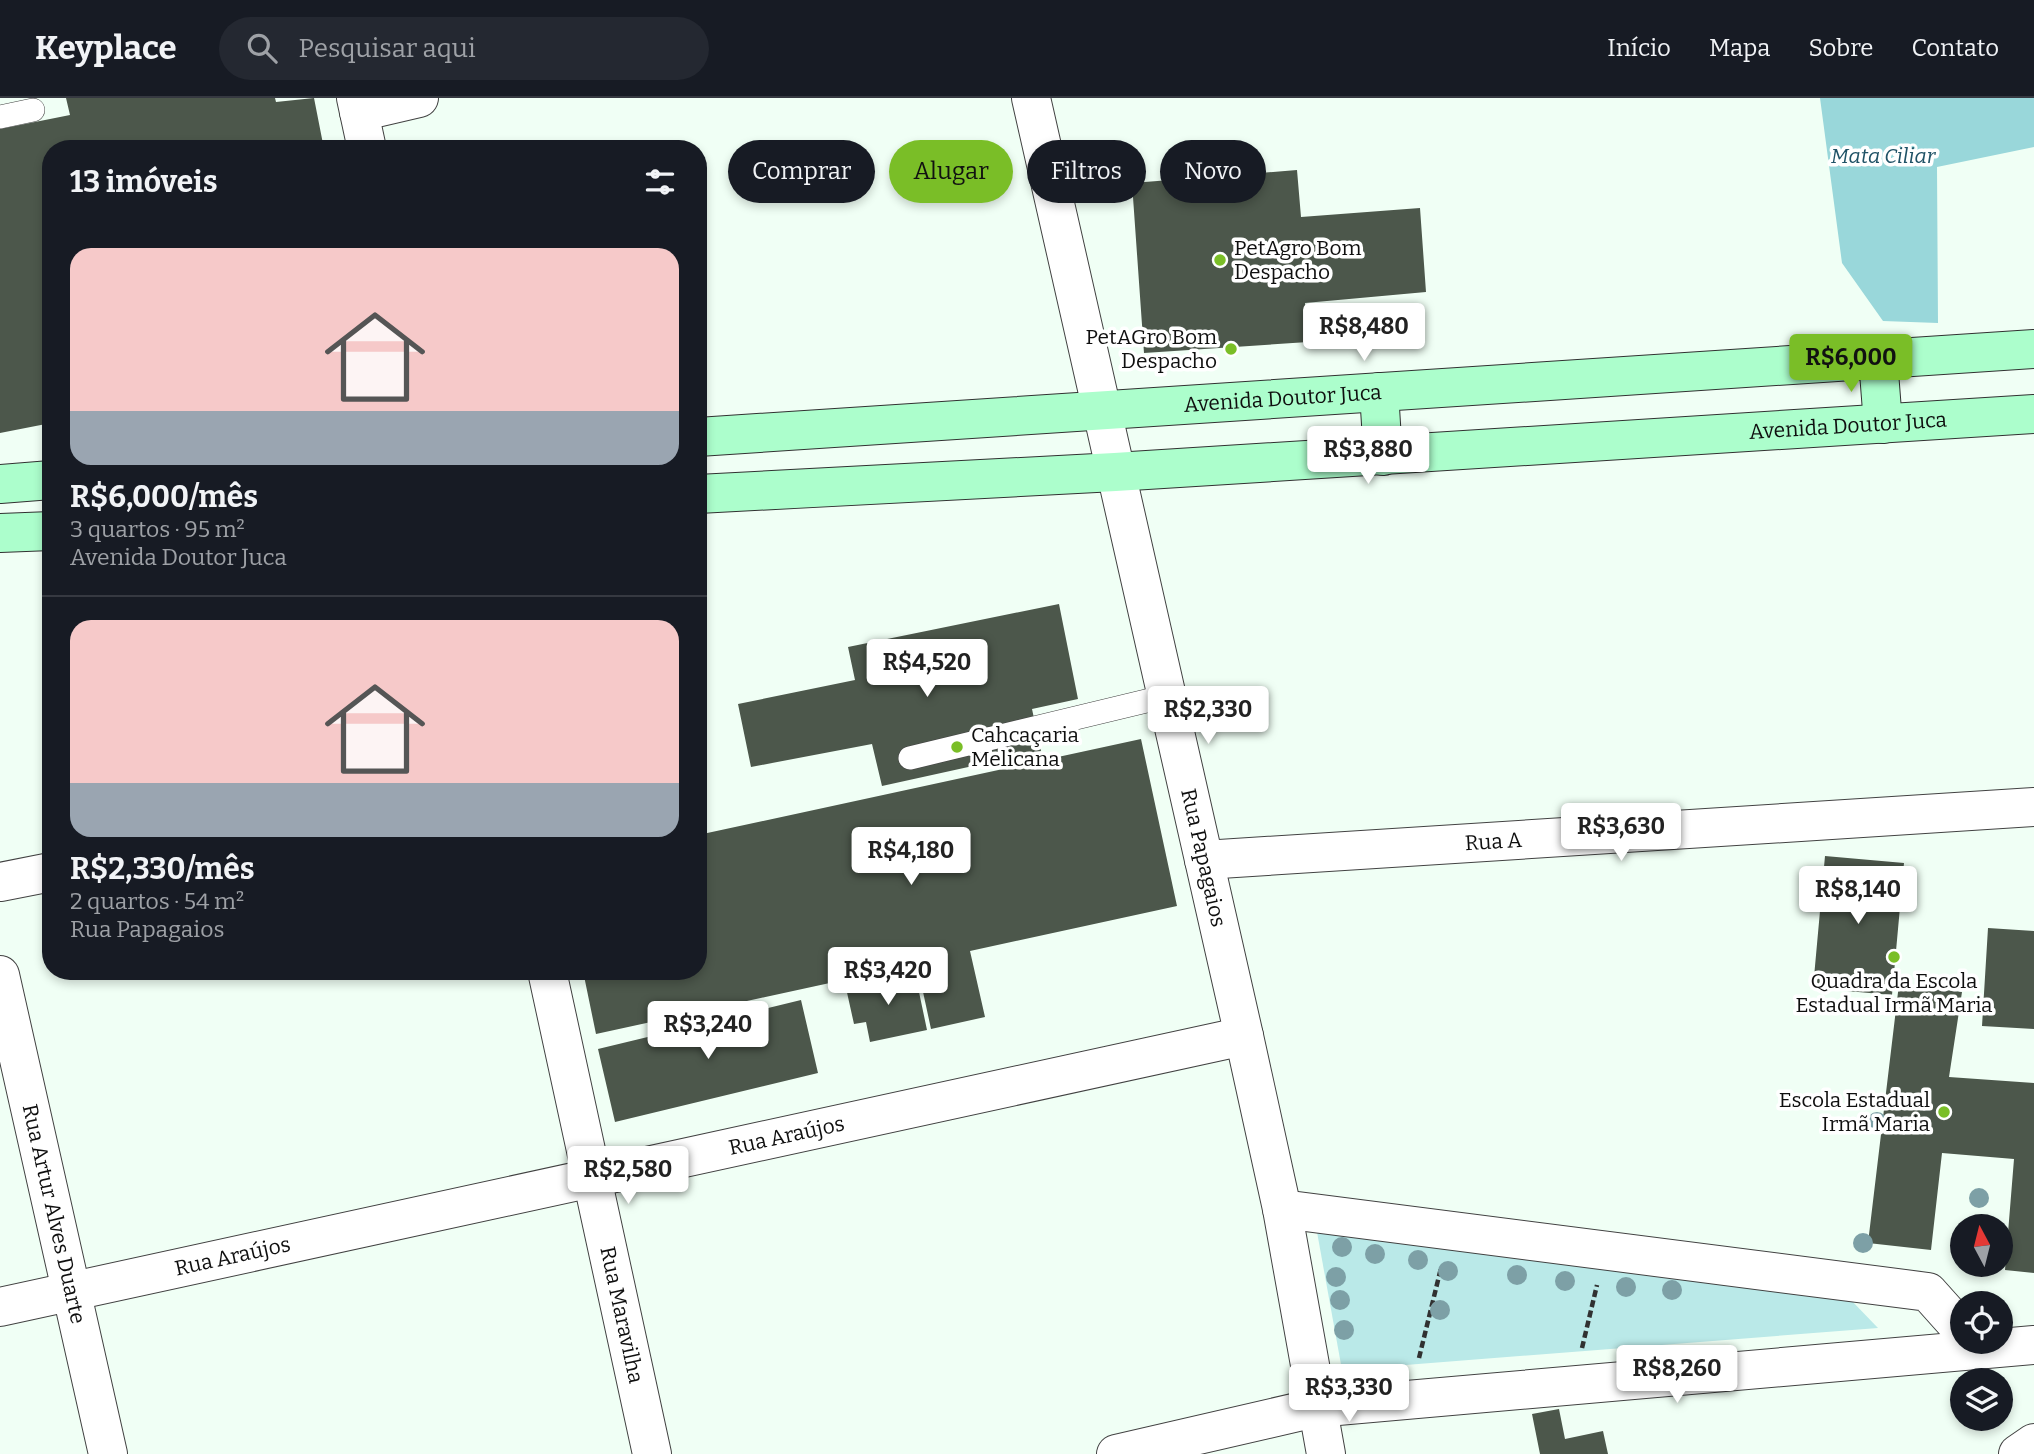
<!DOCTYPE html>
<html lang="pt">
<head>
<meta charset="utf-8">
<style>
  body { margin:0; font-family:Bitter,serif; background:#242831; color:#f1f3f6; height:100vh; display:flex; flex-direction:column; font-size:26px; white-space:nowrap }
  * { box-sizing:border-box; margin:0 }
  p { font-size:23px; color:#9ea1a6 }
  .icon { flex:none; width:38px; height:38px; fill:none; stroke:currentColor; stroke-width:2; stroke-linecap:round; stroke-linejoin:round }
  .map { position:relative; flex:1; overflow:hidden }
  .drawer { position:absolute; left:42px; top:42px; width:665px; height:840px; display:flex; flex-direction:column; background:#171b24; border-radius:28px; box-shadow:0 4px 10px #0003 }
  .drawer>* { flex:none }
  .hud { position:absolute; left:728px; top:42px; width:665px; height:63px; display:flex; gap:14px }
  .needle { width:46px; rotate:353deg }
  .tools { position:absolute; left:1950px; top:1116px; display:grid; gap:14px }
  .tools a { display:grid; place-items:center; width:63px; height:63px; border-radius:50%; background:#171b24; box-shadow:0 4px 10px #0003; font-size:35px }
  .price { position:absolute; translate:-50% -60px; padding:0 16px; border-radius:7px; background:#fff; color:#222; font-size:23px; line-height:46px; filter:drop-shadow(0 2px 4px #0008) }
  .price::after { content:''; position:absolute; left:50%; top:42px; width:21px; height:16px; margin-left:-10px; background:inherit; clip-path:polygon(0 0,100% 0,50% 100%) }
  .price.on { background:#7abe27; color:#111 }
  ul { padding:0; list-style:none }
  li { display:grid; align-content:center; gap:14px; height:371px; padding:0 28px }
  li+li { border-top:2px solid #363941 }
  li span { display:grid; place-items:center; height:217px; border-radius:21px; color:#555 }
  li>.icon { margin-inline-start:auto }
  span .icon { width:126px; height:126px; fill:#fffc; stroke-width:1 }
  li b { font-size:30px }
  h2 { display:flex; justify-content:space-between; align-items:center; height:84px; padding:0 28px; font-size:30px }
  .tag { padding:0 24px; border-radius:32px; background:#171b24; box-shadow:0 4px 10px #0003; font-size:24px; line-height:63px }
  .tag.on { background:#7abe27; color:#111 }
  header { display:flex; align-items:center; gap:42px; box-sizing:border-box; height:98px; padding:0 35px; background:#171b24; border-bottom:2px solid #363941 }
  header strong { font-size:33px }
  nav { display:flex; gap:38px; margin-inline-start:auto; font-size:24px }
  .search { width:490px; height:63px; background:#242831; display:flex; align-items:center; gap:18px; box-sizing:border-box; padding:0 24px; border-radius:38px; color:#9ea1a6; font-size:26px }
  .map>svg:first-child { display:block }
  .green { fill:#bae9e8 }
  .forest { fill:#99d7da }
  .building { fill:#4c574b }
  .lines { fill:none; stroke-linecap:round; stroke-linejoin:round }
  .service-casing { stroke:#424242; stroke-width:24 }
  .minor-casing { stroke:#424242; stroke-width:40 }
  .tertiary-casing { stroke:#424242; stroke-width:40 }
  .secondary-casing { stroke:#313131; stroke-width:40 }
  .path { stroke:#313131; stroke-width:4.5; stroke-dasharray:7 3.5; stroke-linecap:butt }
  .service { stroke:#fff; stroke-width:23 }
  .minor { stroke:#fff; stroke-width:38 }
  .tertiary { stroke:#fff; stroke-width:38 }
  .secondary { stroke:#acfecc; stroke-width:38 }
  .tree { fill:#7da0a6 }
  .poi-dot { fill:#7abe27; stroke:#fff; stroke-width:2.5 }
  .labels { text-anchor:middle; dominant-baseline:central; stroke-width:7; stroke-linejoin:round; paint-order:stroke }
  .park-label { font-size:21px; font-style:italic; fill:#1f5266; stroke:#fff }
  .poi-label { font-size:21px; fill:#0f0f0f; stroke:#fff; text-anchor:start }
  .street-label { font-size:21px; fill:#0f0f0f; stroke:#fff }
</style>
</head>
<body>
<header>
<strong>Keyplace</strong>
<div class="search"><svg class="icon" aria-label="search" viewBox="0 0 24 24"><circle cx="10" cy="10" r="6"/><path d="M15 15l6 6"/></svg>Pesquisar aqui</div>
<nav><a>Início</a><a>Mapa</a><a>Sobre</a><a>Contato</a></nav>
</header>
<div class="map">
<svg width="2034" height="1356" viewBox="0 0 2034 1356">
  <rect width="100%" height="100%" fill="#f0fff5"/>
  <path class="green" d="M 1317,1134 L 1850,1201 L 1878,1230 L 1342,1272 Z"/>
  <path class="forest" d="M 1820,0 L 2034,0 L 2034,49 L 1937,69 L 1938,225 L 1883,223 L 1842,165 Z"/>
  <path class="building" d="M 66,0 L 275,0 L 276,4 L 314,0 L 324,51 L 51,51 L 51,325 L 0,335 L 0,31 L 70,17 Z
    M 1297,72 L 1301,119 L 1420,110 L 1426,194 L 1305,205 L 1308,244 L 1144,255 L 1132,85 Z
    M 1059,506 L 1078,601 L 1032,611 L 1041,653 L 882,688 L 872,646 L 751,669 L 738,606 L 855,582 L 848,549 Z
    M 1141,641 L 1177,808 L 970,853 L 985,919 L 931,931 L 917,866 L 596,936 L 583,873 L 698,873 L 698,737 Z
    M 1825,758 L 1904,765 L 1892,897 L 1813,890 Z
    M 1988,830 L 2034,833 L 2034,931 L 1982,928 Z
    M 915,875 L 927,932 L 870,944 L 866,924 L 854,926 L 846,890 Z
    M 1899,886 L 1962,894 L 1949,979 L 2034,985 L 2034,1175 L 2005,1172 L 2014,1061 L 1942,1055 L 1931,1152 L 1868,1145 Z
    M 801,902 L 818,975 L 615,1024 L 598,951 Z
    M 1559,1311 L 1565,1341 L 1603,1333 L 1608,1356 L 1540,1356 L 1532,1316 Z"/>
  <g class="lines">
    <defs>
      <path id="service" d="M 0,19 L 33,12
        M 910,660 L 1167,598"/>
      <g id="minor">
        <path d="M 356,0 L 367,51"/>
        <path id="s1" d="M 1031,0 L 1244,938 L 1282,1111 L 1326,1356"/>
        <path d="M 359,14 L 419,0"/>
        <path id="s2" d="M 1204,762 L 2034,709"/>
        <path d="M 0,784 L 51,774"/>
        <path id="s3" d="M 547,873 L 652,1356"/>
        <path id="s4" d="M 0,877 L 108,1356"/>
        <path d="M 1282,1111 L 1928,1194 L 1962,1232"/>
        <path id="s5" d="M 0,1209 L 1244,938"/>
        <path d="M 2018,1356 L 2034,1345"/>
      </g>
      <path id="tertiary" d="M 1116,1356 L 1315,1310 L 2034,1247"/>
      <g id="secondary">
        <path d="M 1878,261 L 1883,326"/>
        <path d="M 1379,294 L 1383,358"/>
        <path id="s6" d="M 698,339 L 2034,251"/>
        <path d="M 0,386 L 51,382"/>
        <path id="s7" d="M 698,396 L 1115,374 L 2034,316"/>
        <path d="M 0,435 L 51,433"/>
      </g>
    </defs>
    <use href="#service" class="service-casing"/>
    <use href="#minor" class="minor-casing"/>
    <use href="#tertiary" class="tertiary-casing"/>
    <use href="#secondary" class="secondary-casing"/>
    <path class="path" d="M 1582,1250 L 1597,1187
      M 1419,1260 L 1441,1170"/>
    <use href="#service" class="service"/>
    <use href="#minor" class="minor"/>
    <use href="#tertiary" class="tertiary"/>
    <use href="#secondary" class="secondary"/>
  </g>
  <g class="tree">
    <circle cx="1877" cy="1024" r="10"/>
    <circle cx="1979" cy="1100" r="10"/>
    <circle cx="1863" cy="1145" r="10"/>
    <circle cx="1342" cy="1149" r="10"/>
    <circle cx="1375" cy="1156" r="10"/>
    <circle cx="1418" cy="1162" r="10"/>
    <circle cx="1448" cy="1173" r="10"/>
    <circle cx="1517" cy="1177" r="10"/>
    <circle cx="1336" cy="1179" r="10"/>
    <circle cx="1565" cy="1183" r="10"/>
    <circle cx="1626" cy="1189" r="10"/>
    <circle cx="1672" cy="1192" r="10"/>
    <circle cx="1340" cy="1202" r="10"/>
    <circle cx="1440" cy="1212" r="10"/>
    <circle cx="1344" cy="1232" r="10"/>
  </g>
  <g class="poi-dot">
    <circle cx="1220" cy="162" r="7"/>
    <circle cx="1231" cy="251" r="7"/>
    <circle cx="957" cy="649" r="7"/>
    <circle cx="1894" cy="859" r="7"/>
    <circle cx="1944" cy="1014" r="7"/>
  </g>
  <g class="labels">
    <g class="park-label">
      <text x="1883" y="58">Mata Ciliar</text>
    </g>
    <g class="poi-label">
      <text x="1234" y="150">PetAgro Bom<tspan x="1234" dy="24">Despacho</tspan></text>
      <text x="1217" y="239" text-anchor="end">PetAGro Bom<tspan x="1217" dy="24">Despacho</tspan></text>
      <text x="971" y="637">Cahcaçaria<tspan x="971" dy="24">Melicana</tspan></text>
      <text x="1894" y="883" text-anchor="middle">Quadra da Escola<tspan x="1894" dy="24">Estadual Irmã Maria</tspan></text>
      <text x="1930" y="1002" text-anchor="end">Escola Estadual<tspan x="1930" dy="24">Irmã Maria</tspan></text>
    </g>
    <g class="street-label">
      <text stroke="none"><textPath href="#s6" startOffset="586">Avenida Doutor Juca</textPath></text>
      <text stroke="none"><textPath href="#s7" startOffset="1152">Avenida Doutor Juca</textPath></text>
      <text stroke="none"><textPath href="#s2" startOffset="290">Rua A</textPath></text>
      <text stroke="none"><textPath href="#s1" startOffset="779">Rua Papagaios</textPath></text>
      <text stroke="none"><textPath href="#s5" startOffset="805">Rua Araújos</textPath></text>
      <text stroke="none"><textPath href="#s4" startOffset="245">Rua Artur Alves Duarte</textPath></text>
      <text stroke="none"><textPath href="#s5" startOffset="238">Rua Araújos</textPath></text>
      <text stroke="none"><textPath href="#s3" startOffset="352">Rua Maravilha</textPath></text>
    </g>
  </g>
</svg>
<div class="tools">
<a><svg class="needle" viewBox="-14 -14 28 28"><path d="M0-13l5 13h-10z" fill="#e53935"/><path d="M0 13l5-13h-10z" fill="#9ea1a6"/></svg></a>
<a><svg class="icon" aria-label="locate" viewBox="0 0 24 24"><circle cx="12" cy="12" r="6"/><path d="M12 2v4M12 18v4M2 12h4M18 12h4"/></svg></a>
<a><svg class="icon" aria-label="layers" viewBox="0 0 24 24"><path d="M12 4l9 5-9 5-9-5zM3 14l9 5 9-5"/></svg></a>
</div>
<b class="price" style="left:1364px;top:265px">R$8,480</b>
<b class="price on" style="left:1851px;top:296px">R$6,000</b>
<b class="price" style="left:1368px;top:388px">R$3,880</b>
<b class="price" style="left:927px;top:601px">R$4,520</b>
<b class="price" style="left:1208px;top:648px">R$2,330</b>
<b class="price" style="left:1621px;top:765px">R$3,630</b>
<b class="price" style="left:911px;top:789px">R$4,180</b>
<b class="price" style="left:1858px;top:828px">R$8,140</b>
<b class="price" style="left:888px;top:909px">R$3,420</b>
<b class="price" style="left:708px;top:963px">R$3,240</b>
<b class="price" style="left:628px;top:1108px">R$2,580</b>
<b class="price" style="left:1677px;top:1307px">R$8,260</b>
<b class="price" style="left:1349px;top:1326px">R$3,330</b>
<div class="hud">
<a class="tag">Comprar</a>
<a class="tag on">Alugar</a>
<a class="tag">Filtros</a>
<a class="tag">Novo</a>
</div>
<section class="drawer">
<h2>13 imóveis<svg class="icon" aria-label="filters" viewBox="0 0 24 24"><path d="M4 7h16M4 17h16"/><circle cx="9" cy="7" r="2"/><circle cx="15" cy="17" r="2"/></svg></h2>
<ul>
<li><span style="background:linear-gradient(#f6c9c9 75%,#9aa5b1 0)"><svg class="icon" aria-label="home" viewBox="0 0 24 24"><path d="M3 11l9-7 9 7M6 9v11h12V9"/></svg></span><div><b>R$6,000/mês</b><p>3 quartos · 95 m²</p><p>Avenida Doutor Juca</p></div></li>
<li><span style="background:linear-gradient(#f6c9c9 75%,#9aa5b1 0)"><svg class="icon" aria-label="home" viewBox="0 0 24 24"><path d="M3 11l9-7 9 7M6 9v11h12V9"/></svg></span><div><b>R$2,330/mês</b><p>2 quartos · 54 m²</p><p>Rua Papagaios</p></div></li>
</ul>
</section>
</div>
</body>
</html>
